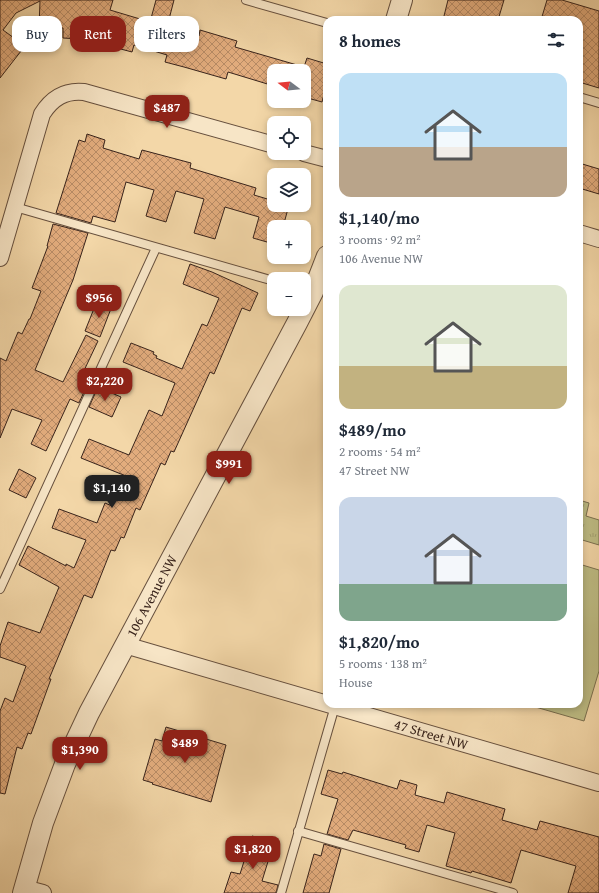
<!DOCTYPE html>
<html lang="en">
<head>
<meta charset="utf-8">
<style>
  body { margin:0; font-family:"Gentium Book Plus",serif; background:#f2f2f3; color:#1f2937; height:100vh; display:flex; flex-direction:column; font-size:15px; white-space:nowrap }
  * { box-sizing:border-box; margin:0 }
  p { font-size:13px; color:#747a83 }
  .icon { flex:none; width:22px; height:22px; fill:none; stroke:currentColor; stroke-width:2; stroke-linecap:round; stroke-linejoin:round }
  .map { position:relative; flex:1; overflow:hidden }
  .details { position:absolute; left:323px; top:16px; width:260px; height:692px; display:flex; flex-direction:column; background:#fff; border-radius:12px; box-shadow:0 2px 6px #0003 }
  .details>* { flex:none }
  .top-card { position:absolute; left:12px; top:16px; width:251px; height:36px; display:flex; gap:8px }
  .needle { width:26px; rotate:286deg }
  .buttons { position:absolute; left:267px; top:64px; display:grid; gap:8px }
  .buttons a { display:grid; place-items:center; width:44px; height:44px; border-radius:8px; background:#fff; box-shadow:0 2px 6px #0003; font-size:20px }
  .price { position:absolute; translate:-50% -34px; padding:0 9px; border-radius:8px; background:#8f2418; color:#fff; font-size:13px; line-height:26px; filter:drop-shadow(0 1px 2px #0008) }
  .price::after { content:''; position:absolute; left:50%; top:24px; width:12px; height:9px; margin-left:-6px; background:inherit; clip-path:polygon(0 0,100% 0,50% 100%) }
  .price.current { background:#222; color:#fff }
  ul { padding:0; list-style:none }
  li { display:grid; align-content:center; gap:8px; height:212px; padding:0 16px }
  li span { display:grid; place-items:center; height:124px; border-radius:12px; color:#555 }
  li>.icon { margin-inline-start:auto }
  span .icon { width:72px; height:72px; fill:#fffc; stroke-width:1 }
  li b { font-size:17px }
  h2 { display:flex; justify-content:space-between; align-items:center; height:48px; padding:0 16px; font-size:17px }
  .tag { padding:0 14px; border-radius:12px; background:#fff; box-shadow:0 2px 6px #0003; font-size:14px; line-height:36px }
  .tag.current { background:#8f2418; color:#fff }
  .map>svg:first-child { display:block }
  .grass { fill:#bebd85; stroke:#7b7050 }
  .park { fill:url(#park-tufts); stroke:#7b7050 }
  .building { fill:url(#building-cross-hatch); stroke:#38231b }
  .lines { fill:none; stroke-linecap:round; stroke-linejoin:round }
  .service-casing { stroke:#67503e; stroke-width:10 }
  .minor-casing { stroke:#67503e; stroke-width:18 }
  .tertiary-casing { stroke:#67503e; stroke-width:22 }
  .service { stroke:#f7e5c6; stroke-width:8 }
  .minor { stroke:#f7e5c6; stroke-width:16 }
  .tertiary { stroke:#f7e5c6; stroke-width:20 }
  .labels { text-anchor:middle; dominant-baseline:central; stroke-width:3.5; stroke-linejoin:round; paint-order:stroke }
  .street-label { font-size:14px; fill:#38231b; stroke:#f7e5c6 }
</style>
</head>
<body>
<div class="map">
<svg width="599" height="893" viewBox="0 0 599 893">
  <defs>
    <pattern id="park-tufts" width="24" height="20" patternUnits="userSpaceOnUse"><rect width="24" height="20" fill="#bebd85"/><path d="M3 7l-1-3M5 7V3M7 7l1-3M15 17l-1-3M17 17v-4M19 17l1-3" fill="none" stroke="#a4a272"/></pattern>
    <pattern id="building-cross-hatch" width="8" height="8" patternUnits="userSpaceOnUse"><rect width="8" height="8" fill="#e2ac7d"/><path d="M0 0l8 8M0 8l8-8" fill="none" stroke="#b88c66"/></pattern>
  </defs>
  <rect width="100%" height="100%" fill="#f3d7a8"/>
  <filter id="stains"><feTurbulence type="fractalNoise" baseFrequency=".005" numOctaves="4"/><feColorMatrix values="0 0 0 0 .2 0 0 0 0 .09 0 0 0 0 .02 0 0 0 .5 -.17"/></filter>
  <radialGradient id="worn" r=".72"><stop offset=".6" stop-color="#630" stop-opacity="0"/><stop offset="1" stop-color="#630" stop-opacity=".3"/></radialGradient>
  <path class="grass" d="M 579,564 L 599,570 L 599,671 L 584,721 L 525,704 L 579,704 Z"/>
  <path class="park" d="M 579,500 L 589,503 L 586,516 L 599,520 L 599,545 L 579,539 Z"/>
  <path class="building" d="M 0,0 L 113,0 L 110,10 L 150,22 L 156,0 L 174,0 L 167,27 L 199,36 L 200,30 L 237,41 L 235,47 L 304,67 L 307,58 L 327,64 L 327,83 L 322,102 L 304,97 L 304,71 L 274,71 L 274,86 L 228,72 L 226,79 L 184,67 L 165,62 L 167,55 L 134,45 L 132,52 L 117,48 L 119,41 L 81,31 L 81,39 L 63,38 L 63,28 L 39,27 L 40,1 L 16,13 L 3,30 L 25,46 L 0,78 Z
    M 448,0 L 504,0 L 498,20 L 443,20 Z
    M 547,0 L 562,0 L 599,11 L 599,88 L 579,82 L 579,20 L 541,20 Z
    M 87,134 L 105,140 L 103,148 L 139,159 L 142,150 L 191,163 L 190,168 L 256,188 L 254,195 L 274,201 L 274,205 L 289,205 L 283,227 L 274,227 L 274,244 L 253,238 L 259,217 L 225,207 L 215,239 L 194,233 L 204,199 L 176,191 L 166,222 L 146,216 L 154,190 L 126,182 L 115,222 L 93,216 L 91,223 L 56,213 L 79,140 L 85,142 Z
    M 579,163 L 599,169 L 599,194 L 579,188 Z
    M 53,224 L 88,233 L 73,280 L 35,370 L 63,382 L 86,335 L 98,341 L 80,379 L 88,383 L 79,403 L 70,399 L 46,451 L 31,444 L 42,420 L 12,409 L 0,438 L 0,358 L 6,361 L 18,332 L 22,334 L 29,319 L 30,319 L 41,291 L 32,288 L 48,246 L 47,246 Z
    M 190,264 L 212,272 L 258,293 L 250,311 L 242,308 L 214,374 L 210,372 L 174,452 L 171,451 L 165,465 L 161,463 L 140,510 L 136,508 L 124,538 L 121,537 L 115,551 L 111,550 L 92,598 L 84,595 L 49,679 L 51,679 L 31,734 L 28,733 L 22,749 L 17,747 L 5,794 L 0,793 L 0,711 L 5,698 L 13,702 L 26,666 L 0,657 L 0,646 L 8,622 L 40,633 L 59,587 L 19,565 L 28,546 L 66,566 L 66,564 L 74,568 L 86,540 L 52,528 L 59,509 L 97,523 L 105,503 L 112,506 L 126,476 L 81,458 L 89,439 L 129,455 L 149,410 L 162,416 L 175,383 L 123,362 L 131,343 L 154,352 L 153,354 L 157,356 L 156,358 L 182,369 L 202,324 L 207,326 L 219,298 L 183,284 Z
    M 97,301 L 112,306 L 100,337 L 85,331 Z
    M 98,387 L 121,397 L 112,417 L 89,407 Z
    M 19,469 L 36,478 L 26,498 L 9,490 Z
    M 166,727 L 226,745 L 211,802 L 152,784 L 153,783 L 143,780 L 155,739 L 162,741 Z
    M 328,770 L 342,774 L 343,772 L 397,789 L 400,780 L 417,785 L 415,795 L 444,803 L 447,792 L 505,809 L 502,820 L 537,830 L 540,821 L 599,837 L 599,893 L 568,893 L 576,866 L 521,850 L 511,883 L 472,871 L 471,873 L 446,866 L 455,833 L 427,825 L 419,852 L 405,848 L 406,845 L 353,830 L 348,840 L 327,834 L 338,799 L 321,794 Z
    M 252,836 L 274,842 L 262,881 L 278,885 L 276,893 L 224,893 L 231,872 L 240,874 Z
    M 324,844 L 341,849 L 329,893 L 303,893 L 314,854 L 321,856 Z"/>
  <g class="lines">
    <defs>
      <path id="service" d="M 246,0 L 327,23
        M 579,97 L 599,103
        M 15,207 L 274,281
        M 0,589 L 156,248
        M 298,831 L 513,893
        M 281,893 L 335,706"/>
      <g id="minor">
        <path d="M 304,153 L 327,159"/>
        <path d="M 579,233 L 599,239"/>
        <path d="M 0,258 L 42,114 C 52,98 65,90 84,92 L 274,145"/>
        <path id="s1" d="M 125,645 L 599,783"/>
        <path d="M 24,888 L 43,893"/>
      </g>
      <g id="tertiary">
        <path d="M 396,20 L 402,0"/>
        <path id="s2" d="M 23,893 L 43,823 L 65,764 L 89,713 L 297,323 L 313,292 L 327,256"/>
      </g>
    </defs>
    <use href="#service" class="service-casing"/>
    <use href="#minor" class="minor-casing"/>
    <use href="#tertiary" class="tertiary-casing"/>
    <use href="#service" class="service"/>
    <use href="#minor" class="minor"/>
    <use href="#tertiary" class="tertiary"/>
  </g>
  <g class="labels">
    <g class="street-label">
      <text stroke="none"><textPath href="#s2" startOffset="325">106 Avenue NW</textPath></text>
      <text stroke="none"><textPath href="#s1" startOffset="319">47 Street NW</textPath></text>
    </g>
  </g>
  <rect width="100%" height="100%" filter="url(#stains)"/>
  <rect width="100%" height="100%" fill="url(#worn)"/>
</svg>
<div class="buttons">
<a><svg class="needle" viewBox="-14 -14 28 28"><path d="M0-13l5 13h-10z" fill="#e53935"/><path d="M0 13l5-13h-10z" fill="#747a83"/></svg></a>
<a><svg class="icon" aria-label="locate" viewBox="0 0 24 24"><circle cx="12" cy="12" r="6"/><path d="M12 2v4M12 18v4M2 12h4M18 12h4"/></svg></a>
<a><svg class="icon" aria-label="layers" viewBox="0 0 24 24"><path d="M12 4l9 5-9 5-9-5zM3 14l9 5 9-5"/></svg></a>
<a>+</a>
<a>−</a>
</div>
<b class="price" style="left:167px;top:129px">$487</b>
<b class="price" style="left:99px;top:319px">$956</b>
<b class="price" style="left:105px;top:402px">$2,220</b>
<b class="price" style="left:229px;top:485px">$991</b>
<b class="price current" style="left:112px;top:509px">$1,140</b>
<b class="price" style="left:185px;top:764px">$489</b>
<b class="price" style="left:80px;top:771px">$1,390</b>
<b class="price" style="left:253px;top:870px">$1,820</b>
<div class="top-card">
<a class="tag">Buy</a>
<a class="tag current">Rent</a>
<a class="tag">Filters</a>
</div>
<section class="details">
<h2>8 homes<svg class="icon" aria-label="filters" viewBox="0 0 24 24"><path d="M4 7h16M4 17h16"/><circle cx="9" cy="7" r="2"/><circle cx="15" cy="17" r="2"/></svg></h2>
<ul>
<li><span style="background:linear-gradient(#bfe0f5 60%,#b9a48a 0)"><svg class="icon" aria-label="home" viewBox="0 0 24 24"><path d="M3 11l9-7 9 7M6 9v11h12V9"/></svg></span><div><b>$1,140/mo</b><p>3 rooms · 92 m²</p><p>106 Avenue NW</p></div></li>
<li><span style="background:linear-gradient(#dfe7d0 65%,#c2b280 0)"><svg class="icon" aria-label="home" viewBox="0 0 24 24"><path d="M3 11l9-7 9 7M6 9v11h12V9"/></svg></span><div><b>$489/mo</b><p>2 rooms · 54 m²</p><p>47 Street NW</p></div></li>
<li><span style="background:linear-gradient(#c9d6e8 70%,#7fa58c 0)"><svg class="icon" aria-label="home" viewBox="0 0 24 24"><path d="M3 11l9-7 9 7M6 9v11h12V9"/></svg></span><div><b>$1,820/mo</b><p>5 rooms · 138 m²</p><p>House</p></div></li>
</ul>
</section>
</div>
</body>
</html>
